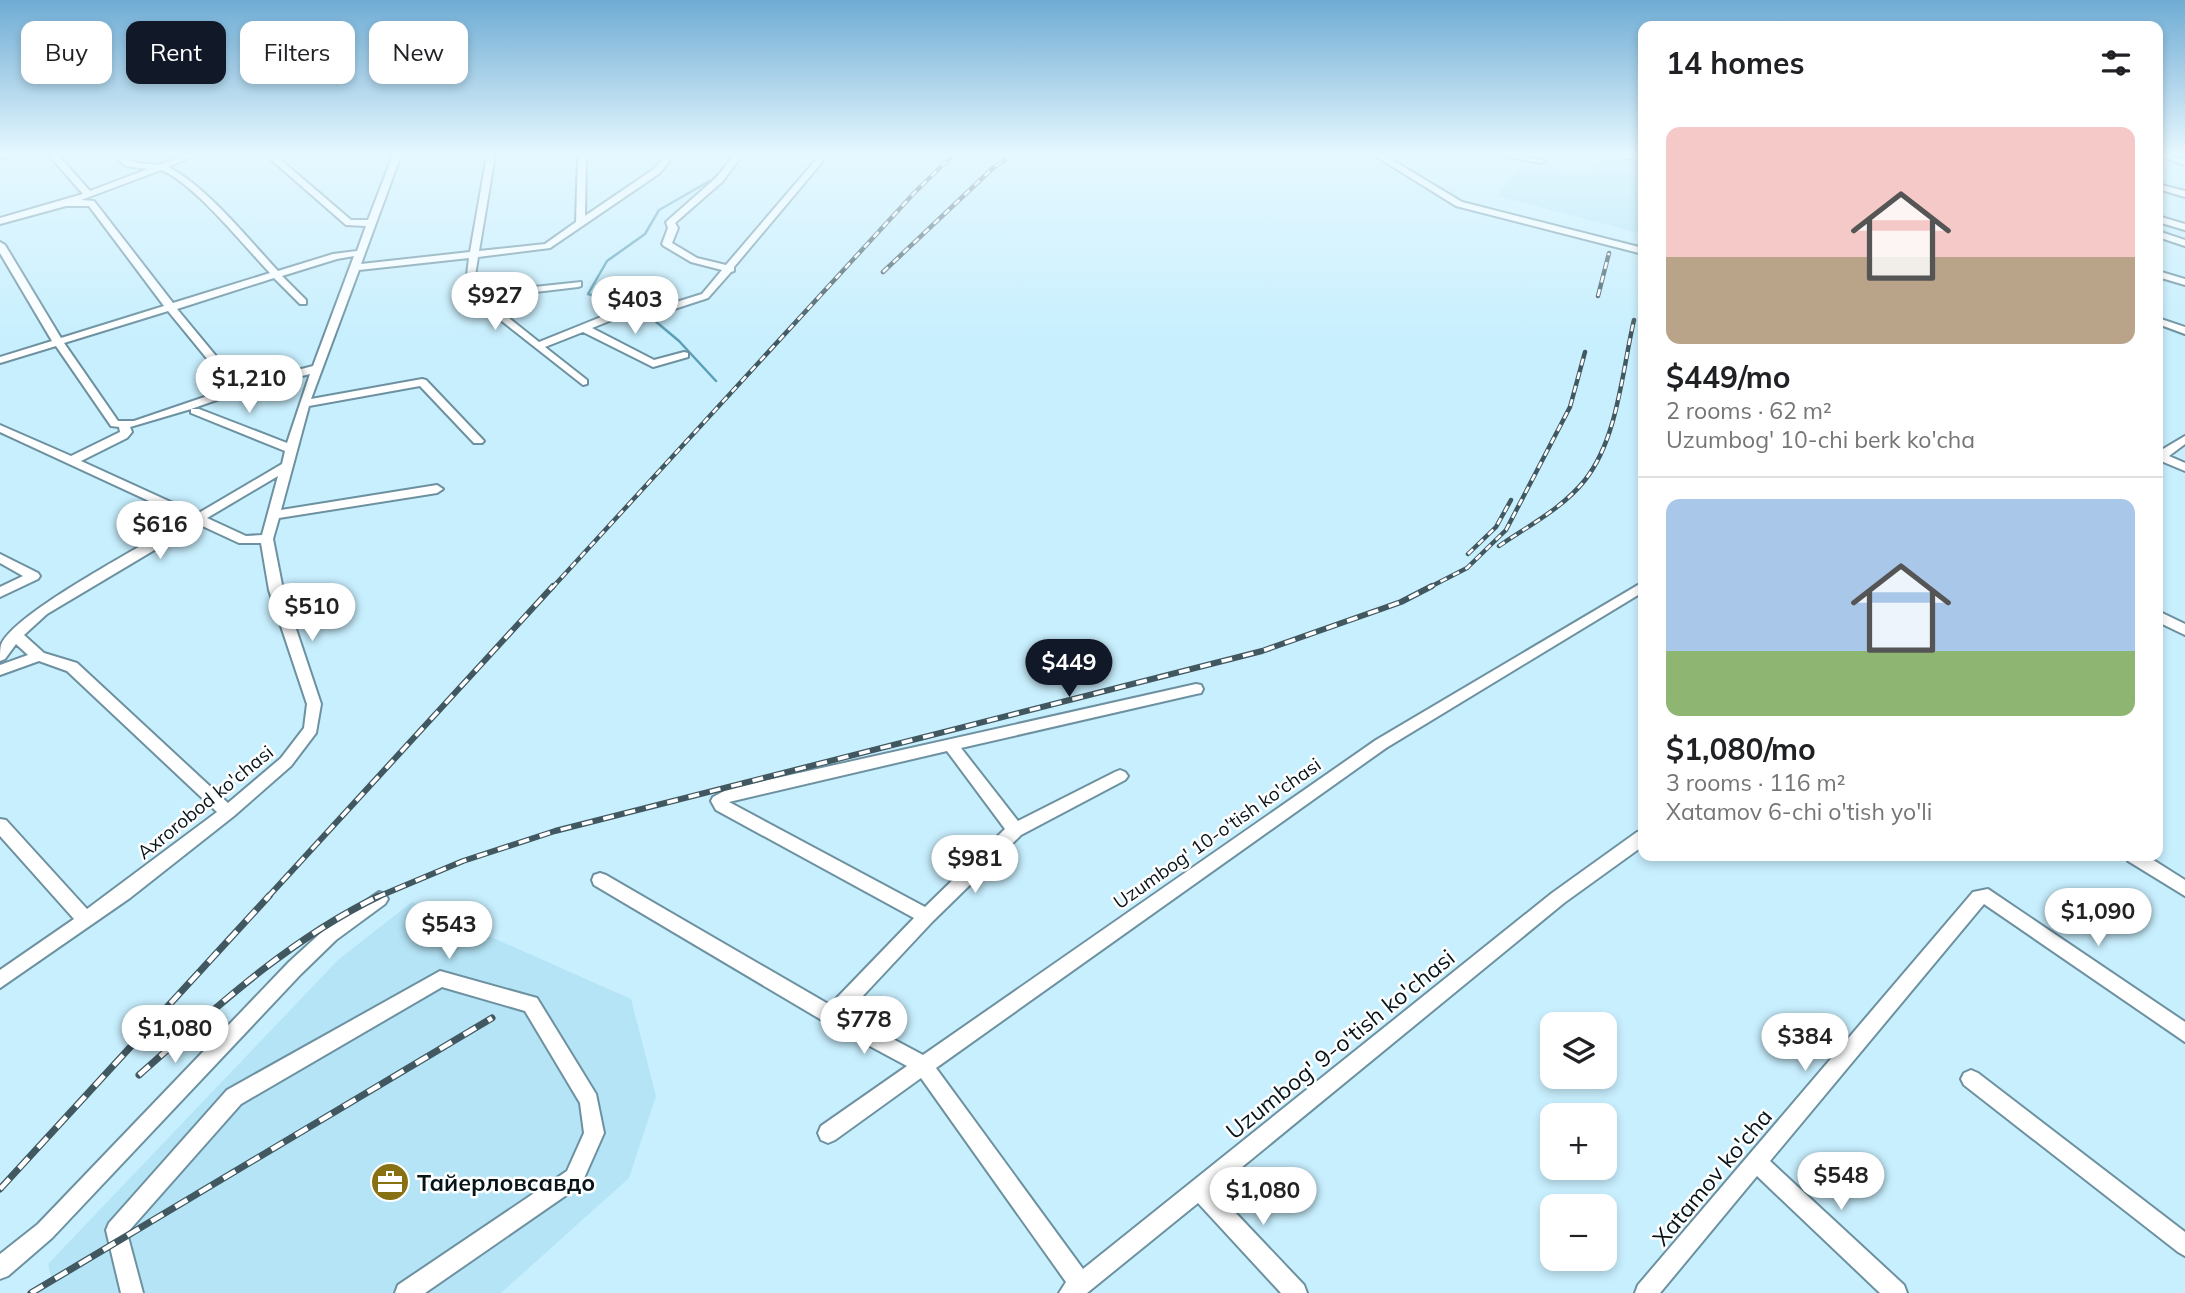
<!DOCTYPE html>
<html lang="en">
<head>
<meta charset="utf-8">
<style>
  body { margin:0; font-family:Mulish,sans-serif; background:#f2f2f2; color:#202124; height:100vh; display:flex; flex-direction:column; font-size:26px; white-space:nowrap }
  * { box-sizing:border-box; margin:0 }
  p { font-size:23px; color:#757577 }
  .icon { flex:none; width:38px; height:38px; fill:none; stroke:currentColor; stroke-width:2; stroke-linecap:round; stroke-linejoin:round }
  .map { position:relative; flex:1; overflow:hidden }
  .drawer { position:absolute; left:1638px; top:21px; width:525px; height:840px; display:flex; flex-direction:column; background:#fff; border-radius:14px; box-shadow:0 4px 10px #0003 }
  .drawer>* { flex:none }
  .guide { position:absolute; left:21px; top:21px; width:665px; height:63px; display:flex; gap:14px }
  .tools { position:absolute; left:1540px; top:1012px; display:grid; gap:14px }
  .tools a { display:grid; place-items:center; width:77px; height:77px; border-radius:14px; background:#fff; box-shadow:0 4px 10px #0003; font-size:35px }
  .price { position:absolute; translate:-50% -60px; padding:0 16px; border-radius:24px; background:#fff; color:#222; font-size:23px; line-height:46px; filter:drop-shadow(0 2px 4px #0008) }
  .price::after { content:''; position:absolute; left:50%; top:42px; width:21px; height:16px; margin-left:-10px; background:inherit; clip-path:polygon(0 0,100% 0,50% 100%) }
  .price.selected { background:#111827; color:#fff }
  ul { padding:0; list-style:none }
  li { display:grid; align-content:center; gap:14px; height:371px; padding:0 28px }
  li+li { border-top:2px solid #e0e0e0 }
  li span { display:grid; place-items:center; height:217px; border-radius:14px; color:#555 }
  li>.icon { margin-inline-start:auto }
  span .icon { width:126px; height:126px; fill:#fffc; stroke-width:1 }
  li b { font-size:30px }
  h2 { display:flex; justify-content:space-between; align-items:center; height:84px; padding:0 28px; font-size:30px }
  .chip { padding:0 24px; border-radius:14px; background:#fff; box-shadow:0 4px 10px #0003; font-size:24px; line-height:63px }
  .chip.selected { background:#111827; color:#fff }
  .map>svg:first-child { display:block }
  .built { fill:#b4e4f6 }
  .lines { fill:none; stroke-linecap:round; stroke-linejoin:round }
  .stream { stroke:#5b9fb7; stroke-width:2.5 }
  .minor-casing { stroke:#6d91a0; stroke-width:4 }
  .minor { fill:#fff; fill-rule:evenodd }
  .rail-far2-casing { stroke:#425860; stroke-width:4.5 }
  .rail-far1-casing { stroke:#425860; stroke-width:6 }
  .rail-casing { stroke:#425860; stroke-width:7 }
  .rail-far2 { stroke:#fff; stroke-width:2.5; stroke-dasharray:7; stroke-linecap:butt }
  .rail-far1 { stroke:#fff; stroke-width:3.5; stroke-dasharray:11; stroke-linecap:butt }
  .rail { stroke:#fff; stroke-width:4.5; stroke-dasharray:14; stroke-linecap:butt }
  .labels { text-anchor:middle; dominant-baseline:central; stroke-width:5; stroke-linejoin:round; paint-order:stroke }
  .street-label { font-size:19px; fill:#07151a; stroke:#fff }
  .near-street-label { font-size:23px; fill:#07151a; stroke:#fff }
  .near-poi-label { font-size:23px; font-weight:bold; fill:#07151a; stroke:#fff; text-anchor:start }
</style>
</head>
<body>
<div class="map">
<svg width="2185" height="1293" viewBox="0 0 2185 1293">
  <rect width="100%" height="100%" fill="#c8effe"/>
  <path class="built" d="M 1605,155 L 1643,162 L 1643,234 L 1497,196 L 1522,164 L 1587,176 Z
    M 412,902 L 631,999 L 656,1096 L 629,1178 L 501,1293 L 34,1293 L 52,1281 L 48,1264 L 338,960 Z"/>
  <g class="lines">
    <path class="stream" d="M 641,310 L 588,294 L 607,261 L 645,234 L 659,210 L 713,179 L 727,165
      M 648,315 L 679,341 L 716,381"/>
    <defs>
      <path id="minor" d="M 0,155 L 13,155 L 0,159 Z
        M 49,155 L 58,155 L 90,191 L 148,169 L 126,166 L 112,155 L 121,155 L 137,163 L 159,165 L 184,155 L 196,155 L 168,167 C 204,184 250,241 278,271 L 333,254 L 357,251 L 366,226 L 346,225 L 266,155 L 275,155 L 351,220 L 368,220 L 393,155 L 401,155 L 361,264 L 470,252 L 487,155 L 495,155 L 479,251 L 545,244 L 576,222 L 578,155 L 586,155 L 585,216 L 654,169 L 666,155 L 674,155 L 660,173 L 550,248 L 478,257 L 473,289 L 478,293 L 581,282 L 581,286 L 578,287 L 484,298 L 539,342 L 606,315 L 654,309 L 702,294 L 722,270 L 691,262 L 664,246 L 662,244 L 668,228 L 666,222 L 717,177 L 734,155 L 742,155 L 723,181 L 675,223 L 678,228 L 672,243 L 697,258 L 726,265 L 820,155 L 828,155 L 734,267 L 734,271 L 731,272 L 708,298 L 659,314 L 612,320 L 592,328 L 654,360 L 684,352 L 688,353 L 688,357 L 653,367 L 583,332 L 545,347 L 587,380 L 587,384 L 583,385 L 465,292 L 469,258 L 359,270 L 311,399 L 422,379 L 426,380 L 484,441 L 482,443 L 474,443 L 420,386 L 309,406 L 281,510 L 437,485 L 443,489 L 437,493 L 279,518 L 273,539 L 283,590 L 321,704 L 316,733 L 291,766 L 234,816 L 130,898 L 0,988 L 0,970 L 74,919 L 0,836 L 0,819 L 6,820 L 87,909 L 217,812 L 67,671 L 39,661 L 0,675 L 0,665 L 28,655 L 16,644 L 5,659 L 0,661 C 0,656 0,649 1,645 C 13,613 153,540 188,519 L 0,432 L 0,425 L 71,456 L 120,432 L 119,427 L 111,426 L 56,346 L 0,363 L 0,357 L 52,341 L 0,253 L 0,242 L 5,245 L 61,338 L 164,306 L 89,206 L 66,206 L 0,224 L 0,218 L 83,194 ZM 161,170 C 192,181 245,247 270,273 L 173,303 L 94,201 L 81,200 ZM 354,256 L 313,366 L 240,385 L 177,309 L 274,278 L 300,304 L 306,304 L 306,300 L 282,276 L 337,259 ZM 168,311 L 231,388 L 134,421 L 118,421 L 64,343 ZM 310,374 L 287,443 L 199,409 L 191,409 L 242,391 ZM 191,409 L 191,413 L 285,451 L 282,464 L 197,514 L 81,461 L 127,438 L 132,432 L 130,427 ZM 278,476 L 262,535 L 246,536 L 207,518 ZM 198,524 L 239,543 L 261,543 L 269,590 L 307,704 L 304,728 L 281,758 L 228,803 L 77,663 L 44,653 L 24,635 L 47,614 Z
        M 1374,155 L 1384,155 L 1462,202 L 1643,248 L 1643,254 L 1456,206 Z
        M 1497,155 L 1518,155 L 1545,161 L 1541,163 Z
        M 1621,155 L 1643,158 L 1643,162 L 1622,157 Z
        M 2158,155 L 2169,155 L 2185,160 L 2185,165 Z
        M 2158,184 L 2185,191 L 2185,197 L 2158,189 Z
        M 2158,216 L 2185,224 L 2185,230 L 2158,222 Z
        M 2158,231 L 2185,240 L 2185,246 L 2158,237 Z
        M 2158,271 L 2185,279 L 2185,285 L 2158,277 Z
        M 2158,318 L 2185,327 L 2185,334 L 2158,324 Z
        M 2185,436 L 2185,444 L 2169,456 L 2185,463 L 2185,471 L 2161,461 L 2158,461 L 2158,452 Z
        M 0,554 L 38,573 L 40,576 L 38,579 L 0,597 L 0,587 L 23,576 L 0,563 Z
        M 1643,582 L 1643,592 L 1386,748 L 936,1068 L 1083,1269 L 1552,893 L 1637,832 L 1643,831 L 1643,846 L 1564,903 L 1214,1190 L 1304,1285 L 1307,1293 L 1281,1293 L 1198,1203 L 1087,1293 L 1059,1293 L 1066,1282 L 921,1078 L 835,1140 L 828,1143 L 821,1140 L 818,1133 L 821,1126 L 907,1066 L 825,1022 L 594,885 L 592,880 L 594,875 L 600,873 L 606,875 L 830,1005 L 914,918 L 716,810 L 711,801 L 713,797 L 728,789 L 1196,684 L 1201,685 L 1203,689 L 1201,693 L 1196,694 L 961,748 L 1018,821 L 1115,772 L 1120,770 L 1125,772 L 1128,776 L 1125,780 L 1021,835 L 933,921 L 846,1014 L 923,1055 L 1376,740 ZM 947,751 L 1005,829 L 925,907 L 729,802 Z
        M 2158,611 L 2185,624 L 2185,635 L 2158,622 Z
        M 2126,856 L 2147,856 L 2185,880 L 2185,896 L 2128,861 Z
        M 1988,889 L 2185,1022 L 2185,1042 L 1984,904 L 1770,1161 L 1904,1285 L 1907,1293 L 1880,1293 L 1757,1176 L 1660,1293 L 1635,1293 L 1638,1285 L 1973,892 Z
        M 379,892 L 385,894 L 388,899 L 385,904 L 336,940 L 301,974 L 52,1238 L 8,1276 L 0,1279 L 0,1254 L 38,1224 L 289,962 L 324,930 Z
        M 440,971 L 537,998 L 596,1094 L 604,1133 L 581,1185 L 425,1293 L 395,1293 L 398,1285 L 567,1171 L 584,1133 L 580,1103 L 525,1011 L 442,987 L 241,1104 L 127,1233 L 143,1293 L 121,1293 L 106,1230 L 109,1223 L 227,1090 Z
        M 1971,1070 L 1978,1073 L 2185,1232 L 2185,1256 L 2178,1252 L 1964,1085 L 1961,1079 L 1964,1073 Z"/>
    </defs>
    <use href="#minor" class="minor-casing"/>
    <use href="#minor" class="minor"/>
    <defs>
      <path id="rail-far2" d="M 883,272 L 993,168 L 1012,155
        M 1598,296 L 1609,253
        M 1499,546 C 1528,526 1563,508 1585,480 C 1618,438 1622,371 1634,320
        M 1468,554 L 1496,527 L 1511,500
        M 552,588 L 915,192 L 953,155
        M 1428,588 L 1467,568 L 1506,530 L 1570,407 L 1585,352"/>
      <path id="rail-far1" d="M 267,898 L 553,586
        M 375,898 L 463,861 L 555,831 L 1262,651 L 1401,602 L 1432,586"/>
      <path id="rail" d="M 139,1075 C 214,1009 288,940 379,896
        M 0,1189 L 269,896
        M 31,1293 L 492,1018"/>
    </defs>
    <use href="#rail-far2" class="rail-far2-casing"/>
    <use href="#rail-far1" class="rail-far1-casing"/>
    <use href="#rail" class="rail-casing"/>
    <use href="#rail-far2" class="rail-far2"/>
    <use href="#rail-far1" class="rail-far1"/>
    <use href="#rail" class="rail"/>
  </g>
  <linearGradient id="sky" x2="0" y2="1"><stop stop-color="#6facd4"/><stop offset="0.46" stop-color="#e6f8ff"/><stop offset="1" stop-color="#e6f8ff" stop-opacity="0"/></linearGradient>
  <rect width="2185" height="336" fill="url(#sky)"/>
  <defs>
    <symbol id="office-disc" viewBox="-11 -11 22 22"><circle r="9.5" fill="#877113" stroke="#fff"/><path d="M-6-3h4V-5.5h4V-3h4V5H-6ZM-1-4.5V-3h2v-1.5ZM-6 0V1H6V0Z" fill="#fff"/></symbol>
  </defs>
  <g fill-rule="evenodd">
    <use href="#office-disc" x="368" y="1160" width="44" height="44"/>
  </g>
  <g class="labels">
    <g class="street-label">
      <text transform="translate(205 802) rotate(-39)">Axrorobod ko'chasi</text>
      <text transform="translate(1217 833) rotate(-35)">Uzumbog' 10-o'tish ko'chasi</text>
    </g>
    <g class="near-street-label">
      <text transform="translate(1340 1044) rotate(-39)">Uzumbog' 9-o'tish ko'chasi</text>
      <text transform="translate(1712 1177) rotate(-50)">Xatamov ko'cha</text>
    </g>
    <g class="near-poi-label">
      <text x="417" y="1182">Тайерловсавдо</text>
    </g>
  </g>
</svg>
<div class="tools">
<a><svg class="icon" aria-label="layers" viewBox="0 0 24 24"><path d="M12 4l9 5-9 5-9-5zM3 14l9 5 9-5"/></svg></a>
<a>+</a>
<a>−</a>
</div>
<b class="price" style="left:495px;top:332px">$927</b>
<b class="price" style="left:635px;top:336px">$403</b>
<b class="price" style="left:249px;top:415px">$1,210</b>
<b class="price" style="left:160px;top:561px">$616</b>
<b class="price" style="left:312px;top:643px">$510</b>
<b class="price selected" style="left:1069px;top:699px">$449</b>
<b class="price" style="left:975px;top:895px">$981</b>
<b class="price" style="left:2098px;top:948px">$1,090</b>
<b class="price" style="left:449px;top:961px">$543</b>
<b class="price" style="left:864px;top:1056px">$778</b>
<b class="price" style="left:175px;top:1065px">$1,080</b>
<b class="price" style="left:1805px;top:1073px">$384</b>
<b class="price" style="left:1841px;top:1212px">$548</b>
<b class="price" style="left:1263px;top:1227px">$1,080</b>
<div class="guide">
<a class="chip">Buy</a>
<a class="chip selected">Rent</a>
<a class="chip">Filters</a>
<a class="chip">New</a>
</div>
<section class="drawer">
<h2>14 homes<svg class="icon" aria-label="filters" viewBox="0 0 24 24"><path d="M4 7h16M4 17h16"/><circle cx="9" cy="7" r="2"/><circle cx="15" cy="17" r="2"/></svg></h2>
<ul>
<li><span style="background:linear-gradient(#f6c9c9 60%,#b9a48a 0)"><svg class="icon" aria-label="home" viewBox="0 0 24 24"><path d="M3 11l9-7 9 7M6 9v11h12V9"/></svg></span><div><b>$449/mo</b><p>2 rooms · 62 m²</p><p>Uzumbog' 10-chi berk ko'cha</p></div></li>
<li><span style="background:linear-gradient(#a9c7e8 70%,#8fb573 0)"><svg class="icon" aria-label="home" viewBox="0 0 24 24"><path d="M3 11l9-7 9 7M6 9v11h12V9"/></svg></span><div><b>$1,080/mo</b><p>3 rooms · 116 m²</p><p>Xatamov 6-chi o'tish yo'li</p></div></li>
</ul>
</section>
</div>
</body>
</html>
